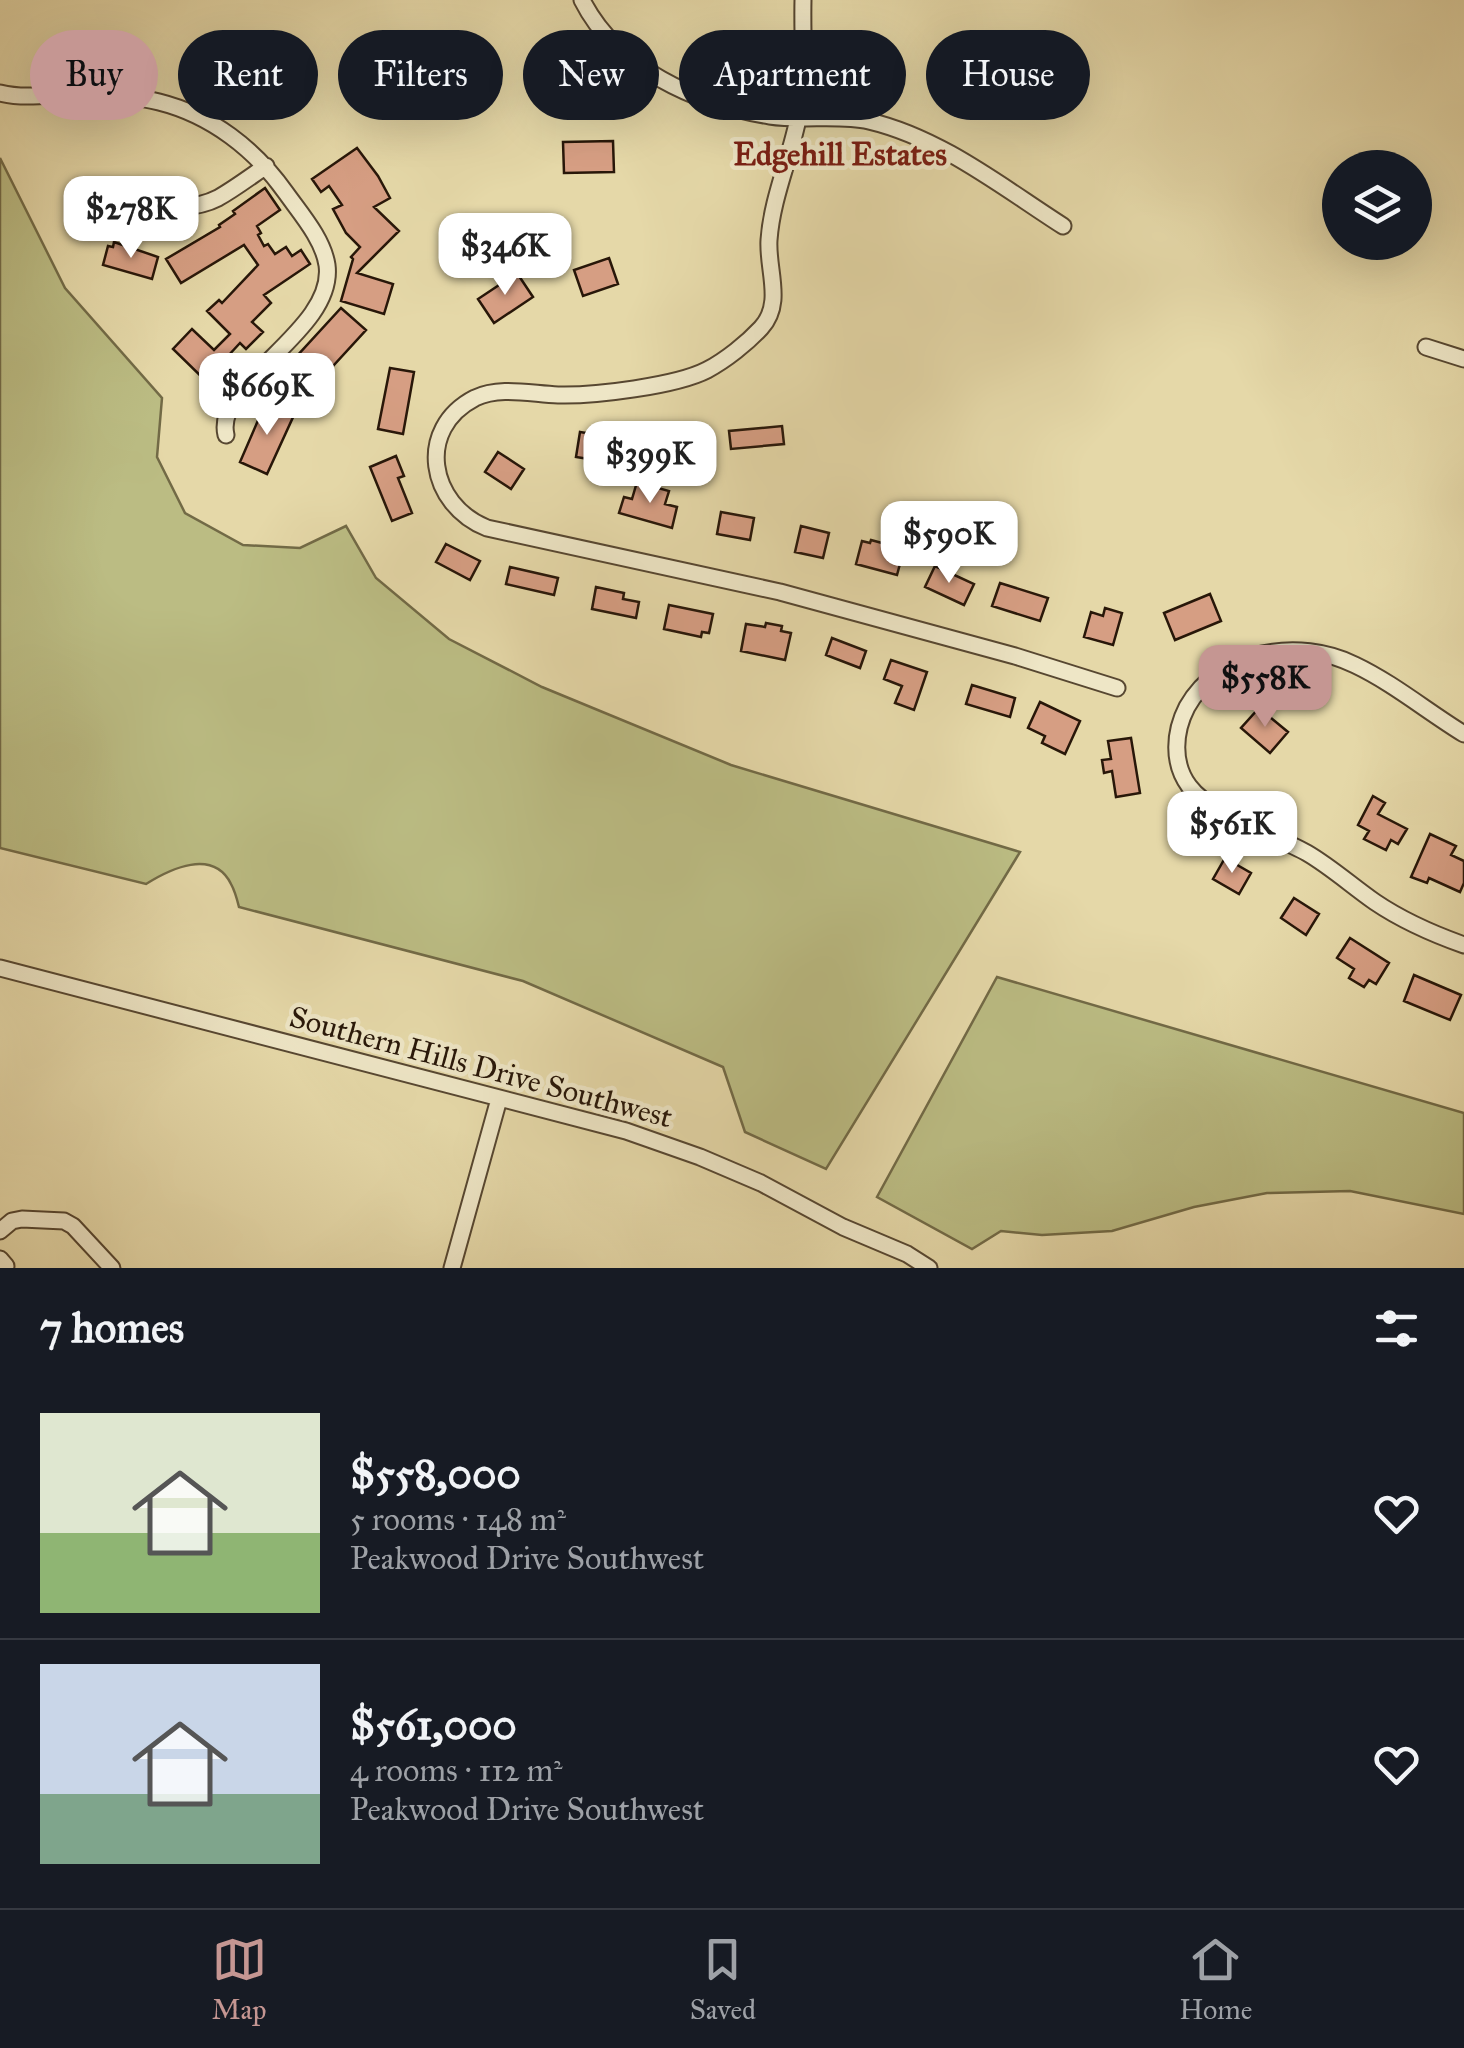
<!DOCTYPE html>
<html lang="en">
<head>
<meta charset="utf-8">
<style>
  body { margin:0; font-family:"IM FELL Great Primer",serif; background:#20242c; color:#f1f3f6; height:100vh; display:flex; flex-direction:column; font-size:38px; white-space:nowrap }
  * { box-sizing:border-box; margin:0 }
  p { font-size:32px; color:#9ea1a6 }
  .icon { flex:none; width:55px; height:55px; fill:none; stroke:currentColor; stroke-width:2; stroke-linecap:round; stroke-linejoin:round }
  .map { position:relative; height:1268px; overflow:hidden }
  .details { display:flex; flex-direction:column; background:#171b24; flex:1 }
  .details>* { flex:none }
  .banner { position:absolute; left:30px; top:30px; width:1405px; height:90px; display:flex; gap:20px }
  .buttons { position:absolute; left:1322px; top:150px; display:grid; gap:20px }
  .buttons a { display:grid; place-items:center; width:110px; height:110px; border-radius:50%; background:#171b24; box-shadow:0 10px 40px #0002; font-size:50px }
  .price { position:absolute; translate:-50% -85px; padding:0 22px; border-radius:20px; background:#fff; color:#222; font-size:32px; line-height:65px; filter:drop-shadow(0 2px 5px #0008) }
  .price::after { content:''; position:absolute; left:50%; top:60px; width:30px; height:22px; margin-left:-15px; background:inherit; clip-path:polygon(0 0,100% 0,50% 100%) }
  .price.selected { background:#c59692; color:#111 }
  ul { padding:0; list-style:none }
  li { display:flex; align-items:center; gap:30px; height:250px; padding:0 40px }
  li+li { border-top:2px solid #363941 }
  li span { display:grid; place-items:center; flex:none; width:280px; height:200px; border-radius:0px; color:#555 }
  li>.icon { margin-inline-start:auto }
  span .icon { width:120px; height:120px; fill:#fffc; stroke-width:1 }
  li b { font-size:42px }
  h2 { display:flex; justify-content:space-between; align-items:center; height:120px; padding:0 40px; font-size:42px }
  .pill { padding:0 35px; border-radius:45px; background:#171b24; box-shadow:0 10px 40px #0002; font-size:35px; line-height:90px }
  .pill.selected { background:#c59692; color:#111 }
  .tab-bar { display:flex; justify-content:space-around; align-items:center; height:140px; border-top:2px solid #363941; background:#171b24; font-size:28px; color:#9ea1a6 }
  .tab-bar a { display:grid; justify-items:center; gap:5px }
  .tab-bar .selected { color:#c59692 }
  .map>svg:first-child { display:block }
  .green { fill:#bbbc83; stroke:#726a46; stroke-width:2.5 }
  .building { fill:#d69e83; stroke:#281709; stroke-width:2.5 }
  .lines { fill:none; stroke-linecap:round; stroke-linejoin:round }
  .minor-casing { stroke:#574731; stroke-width:19 }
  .minor { stroke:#eee6c6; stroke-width:15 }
  .labels { text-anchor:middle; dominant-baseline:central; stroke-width:9; stroke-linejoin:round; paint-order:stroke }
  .street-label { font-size:30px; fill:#281709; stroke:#eee6c6 }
  .neighbourhood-label { font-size:32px; font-weight:bold; fill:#7a1f14; stroke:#eee6c6 }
</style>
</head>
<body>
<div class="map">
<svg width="1464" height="1268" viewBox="0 0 1464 1268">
  <rect width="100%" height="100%" fill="#e5d8a8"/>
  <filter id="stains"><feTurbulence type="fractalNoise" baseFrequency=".002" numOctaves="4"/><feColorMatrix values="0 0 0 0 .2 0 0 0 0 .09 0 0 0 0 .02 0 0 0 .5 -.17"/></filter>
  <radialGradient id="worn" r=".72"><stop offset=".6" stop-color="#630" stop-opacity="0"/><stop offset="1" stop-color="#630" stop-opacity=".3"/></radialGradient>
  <path class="green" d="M 0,158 L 65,288 L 162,398 L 157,457 L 185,513 L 243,545 L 300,548 L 346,526 L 376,578 L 449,639 L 542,687 L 731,765 L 1020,852 L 826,1169 L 745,1132 L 723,1067 L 523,981 L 239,907 C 237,899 235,891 231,884 C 213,848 170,869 146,884 L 0,848 Z
    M 997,977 L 1464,1113 L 1464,1214 L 1350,1191 L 1267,1193 L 1194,1207 L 1112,1231 L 1042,1235 L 1001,1231 L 972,1249 L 877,1197 Z"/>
  <path class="building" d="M 613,141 L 614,172 L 564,173 L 563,142 Z
    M 357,148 L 378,176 L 390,198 L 374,207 L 399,231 L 357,273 L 393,284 L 384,314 L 341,301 L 353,259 L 351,257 L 360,247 L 346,233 L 333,209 L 342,205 L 329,186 L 321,192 L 312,179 Z
    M 265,188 L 280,210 L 257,226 L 261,233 L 258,235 L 264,246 L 268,244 L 275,254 L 286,247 L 292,256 L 301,250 L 310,264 L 264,295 L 271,303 L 252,322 L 263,332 L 246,349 L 240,343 L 217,368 L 224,375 L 212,387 L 173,349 L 192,329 L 214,350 L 230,334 L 207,311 L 219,300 L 222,303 L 258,265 L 244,245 L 181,283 L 166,259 L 220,227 L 219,225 L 235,214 L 233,211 Z
    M 114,242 L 158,257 L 152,279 L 103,265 L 108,246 L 113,247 Z
    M 609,258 L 618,284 L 583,296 L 574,270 Z
    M 517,273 L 533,297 L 494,323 L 478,299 Z
    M 341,308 L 366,330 L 322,378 L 297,356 Z
    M 390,368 L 414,372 L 403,434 L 378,429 Z
    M 266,402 L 294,415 L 267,474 L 240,462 Z
    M 782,426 L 784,444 L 731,449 L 729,431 Z
    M 580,432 L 611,437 L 608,450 L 595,448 L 590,449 L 589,459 L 576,457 Z
    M 498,452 L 524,469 L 511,489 L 485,472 Z
    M 396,456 L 404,476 L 398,478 L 412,513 L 392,521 L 370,467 Z
    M 637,482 L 669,491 L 665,504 L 677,507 L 672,528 L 619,513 L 624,497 L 632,499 Z
    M 721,512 L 754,518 L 750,540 L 717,534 Z
    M 801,526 L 829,533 L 823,558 L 795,552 Z
    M 871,540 L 904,549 L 897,575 L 856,564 L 862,541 L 870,543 Z
    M 446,544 L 480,561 L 470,580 L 436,562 Z
    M 935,566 L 974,584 L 964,605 L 925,587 Z
    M 510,567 L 558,578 L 554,595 L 506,584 Z
    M 1000,583 L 1048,598 L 1040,621 L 992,606 Z
    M 596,587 L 624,593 L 623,599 L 639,602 L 636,618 L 592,609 Z
    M 1210,594 L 1221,621 L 1175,640 L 1164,613 Z
    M 669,605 L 713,614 L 709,633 L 702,632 L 701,637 L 664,629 Z
    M 1105,608 L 1122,613 L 1113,645 L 1084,637 L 1091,612 L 1103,616 Z
    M 766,623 L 782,626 L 781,631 L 791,633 L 785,660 L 741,651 L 746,624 L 765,627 Z
    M 832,638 L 866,651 L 860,668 L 826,655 Z
    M 891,660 L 927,672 L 914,710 L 895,703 L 902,686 L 884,679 Z
    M 972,685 L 1015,698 L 1010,717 L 966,704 Z
    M 1040,702 L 1080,721 L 1065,754 L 1042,743 L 1045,736 L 1028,728 Z
    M 1259,708 L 1288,732 L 1270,753 L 1241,728 Z
    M 1131,738 L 1140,793 L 1116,797 L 1112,771 L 1104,773 L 1102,760 L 1111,759 L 1108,741 Z
    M 1373,796 L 1385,803 L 1378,814 L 1407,829 L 1398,844 L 1391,840 L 1386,850 L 1364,839 L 1369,831 L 1358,825 Z
    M 1430,834 L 1456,846 L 1451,855 L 1464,861 L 1464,883 L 1460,892 L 1429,878 L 1427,883 L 1411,877 Z
    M 1225,858 L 1251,873 L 1239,894 L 1213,879 Z
    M 1294,898 L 1319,914 L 1306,935 L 1281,918 Z
    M 1350,938 L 1389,963 L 1376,984 L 1369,980 L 1364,987 L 1349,978 L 1354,969 L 1337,958 Z
    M 1414,975 L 1461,995 L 1450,1020 L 1404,1001 Z"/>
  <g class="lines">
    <defs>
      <path id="minor" d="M 582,0 C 617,69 696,104 770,116 C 801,121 841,114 869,121 C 941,138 1002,187 1063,226
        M 803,0 C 802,37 806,78 799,114 C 791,157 772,197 769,240 C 767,270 784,303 761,328 C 747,343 726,360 707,370 C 676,386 594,396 558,395 C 531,394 500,386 475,398 C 415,429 429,505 487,528 L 780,592 L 1015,656 L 1117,688
        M 0,93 C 28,100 55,93 83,93 C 108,94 135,96 159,102 C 211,115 255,149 286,193 C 301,214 323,239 327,265 C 336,331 213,382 226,435
        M 109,217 L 115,208 L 121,205 C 152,206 189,213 218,198 C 234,189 250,177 266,166
        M 1426,347 L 1464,359
        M 1464,734 C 1428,712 1393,683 1355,665 C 1299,637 1219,650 1187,707 C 1174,732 1172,763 1189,786 C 1210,815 1275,835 1307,853 C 1331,867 1352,886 1375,902 C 1403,921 1433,934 1464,945
        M 0,968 L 626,1131 L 700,1157 L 761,1183 L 843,1227 L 907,1254 L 929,1268
        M 0,1231 L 12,1221 L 22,1219 L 64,1221 L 73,1226 L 112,1268
        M 0,1259 L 6,1266
        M 452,1268 L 499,1099"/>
    </defs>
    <use href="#minor" class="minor-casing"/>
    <use href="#minor" class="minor"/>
  </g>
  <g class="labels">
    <g class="street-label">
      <text transform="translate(481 1067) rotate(15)">Southern Hills Drive Southwest</text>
    </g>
    <g class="neighbourhood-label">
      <text x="840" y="154">Edgehill Estates</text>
    </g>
  </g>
  <rect width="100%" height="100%" filter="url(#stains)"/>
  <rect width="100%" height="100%" fill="url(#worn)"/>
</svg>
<div class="buttons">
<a><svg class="icon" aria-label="layers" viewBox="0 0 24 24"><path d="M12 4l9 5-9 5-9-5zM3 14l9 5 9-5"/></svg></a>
</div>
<b class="price" style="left:131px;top:261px">$278K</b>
<b class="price" style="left:505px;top:298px">$346K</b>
<b class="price" style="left:267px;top:438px">$669K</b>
<b class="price" style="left:650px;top:506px">$399K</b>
<b class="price" style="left:949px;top:586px">$590K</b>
<b class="price selected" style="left:1265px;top:730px">$558K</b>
<b class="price" style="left:1232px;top:876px">$561K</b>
<div class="banner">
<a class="pill selected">Buy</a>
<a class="pill">Rent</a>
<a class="pill">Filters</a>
<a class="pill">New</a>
<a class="pill">Apartment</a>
<a class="pill">House</a>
</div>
</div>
<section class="details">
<h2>7 homes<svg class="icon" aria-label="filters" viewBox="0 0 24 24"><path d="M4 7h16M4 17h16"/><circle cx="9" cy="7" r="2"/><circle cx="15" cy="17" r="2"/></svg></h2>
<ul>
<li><span style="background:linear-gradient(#dfe7d0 60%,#8fb573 0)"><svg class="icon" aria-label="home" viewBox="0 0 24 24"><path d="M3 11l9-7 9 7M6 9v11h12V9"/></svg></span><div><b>$558,000</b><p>5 rooms · 148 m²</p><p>Peakwood Drive Southwest</p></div><svg class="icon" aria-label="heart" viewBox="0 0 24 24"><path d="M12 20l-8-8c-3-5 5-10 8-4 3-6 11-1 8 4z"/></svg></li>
<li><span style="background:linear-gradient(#c9d6e8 65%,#7fa58c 0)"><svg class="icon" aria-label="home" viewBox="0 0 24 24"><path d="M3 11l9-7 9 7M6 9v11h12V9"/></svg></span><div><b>$561,000</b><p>4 rooms · 112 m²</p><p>Peakwood Drive Southwest</p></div><svg class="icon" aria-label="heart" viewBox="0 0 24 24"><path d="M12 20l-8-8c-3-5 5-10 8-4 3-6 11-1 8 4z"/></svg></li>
</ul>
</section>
<nav class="tab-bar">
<a class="selected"><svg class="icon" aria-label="map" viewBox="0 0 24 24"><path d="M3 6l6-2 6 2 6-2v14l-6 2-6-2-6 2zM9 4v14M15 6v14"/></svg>Map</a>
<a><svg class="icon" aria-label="saved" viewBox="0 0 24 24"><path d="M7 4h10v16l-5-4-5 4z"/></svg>Saved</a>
<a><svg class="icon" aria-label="home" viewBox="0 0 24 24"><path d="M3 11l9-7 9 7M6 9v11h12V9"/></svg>Home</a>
</nav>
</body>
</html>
